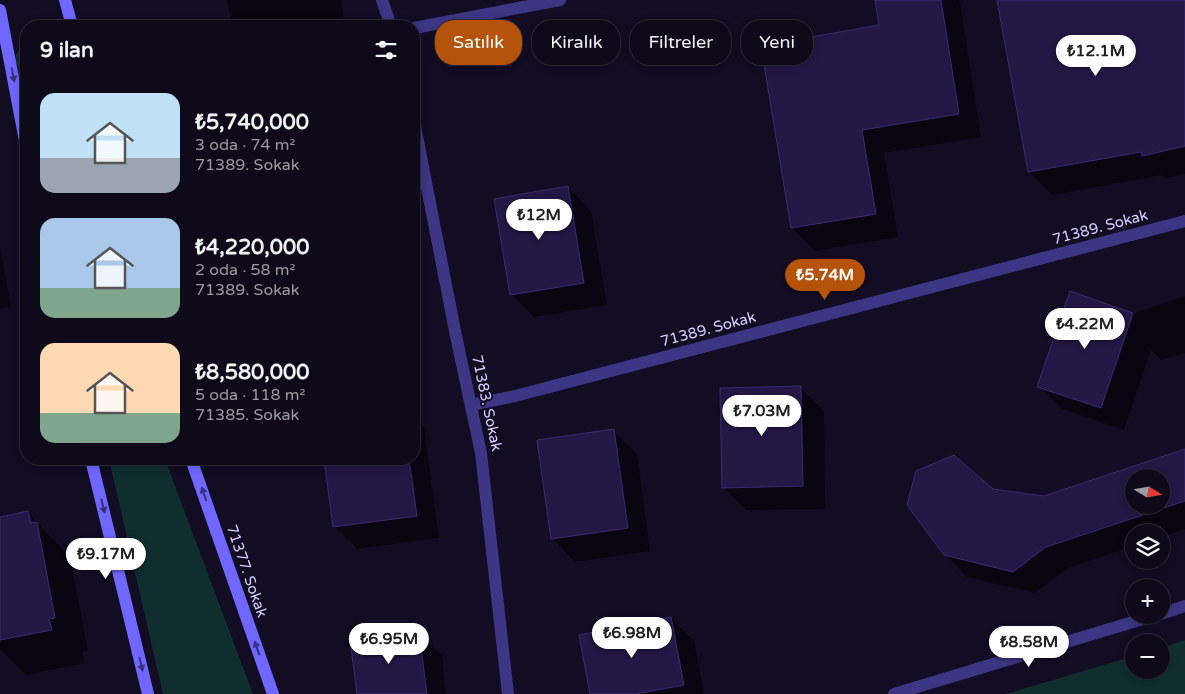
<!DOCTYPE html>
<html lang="tr">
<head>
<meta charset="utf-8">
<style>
  body { margin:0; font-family:"Varela Round",sans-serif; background:#171323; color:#f1f3f6; height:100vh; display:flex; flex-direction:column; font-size:19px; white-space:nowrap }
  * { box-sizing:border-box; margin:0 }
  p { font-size:16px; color:#9b9aa2 }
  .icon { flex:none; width:28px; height:28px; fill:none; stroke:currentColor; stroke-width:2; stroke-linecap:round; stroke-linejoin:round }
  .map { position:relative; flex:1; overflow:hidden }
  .side { position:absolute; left:20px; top:20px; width:400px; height:445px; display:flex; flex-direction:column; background:#0e0a1a; border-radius:20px; box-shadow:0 2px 8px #0003,0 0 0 1px #2e2b39 }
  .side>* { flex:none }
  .hud { position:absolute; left:435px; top:20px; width:475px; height:45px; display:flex; gap:10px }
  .needle { width:32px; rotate:101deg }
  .tools { position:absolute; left:1125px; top:469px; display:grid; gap:10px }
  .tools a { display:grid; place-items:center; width:45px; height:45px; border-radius:50%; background:#0e0a1a; box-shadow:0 2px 8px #0003,0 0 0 1px #2e2b39; font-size:25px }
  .price { position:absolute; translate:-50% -42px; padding:0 11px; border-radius:18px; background:#fff; color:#222; font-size:16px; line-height:32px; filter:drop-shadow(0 1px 2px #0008) }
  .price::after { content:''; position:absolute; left:50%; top:30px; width:15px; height:11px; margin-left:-8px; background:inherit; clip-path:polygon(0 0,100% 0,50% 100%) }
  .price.current { background:#b45309; color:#fff }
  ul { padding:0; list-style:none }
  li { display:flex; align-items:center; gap:15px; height:125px; padding:0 20px }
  li span { display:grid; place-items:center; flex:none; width:140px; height:100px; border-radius:15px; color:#555 }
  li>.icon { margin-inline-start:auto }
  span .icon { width:60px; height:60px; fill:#fffc; stroke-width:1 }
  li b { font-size:21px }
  h2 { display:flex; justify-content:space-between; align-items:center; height:60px; padding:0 20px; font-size:21px }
  .pill { padding:0 18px; border-radius:20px; background:#0e0a1a; box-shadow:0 2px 8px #0003,0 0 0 1px #2e2b39; font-size:18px; line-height:45px }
  .pill.current { background:#b45309; color:#fff }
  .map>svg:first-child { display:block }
  .green { fill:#102e2e }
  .shadow { fill:#0007; fill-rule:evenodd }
  .building { fill:#231845; stroke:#3a2a72; fill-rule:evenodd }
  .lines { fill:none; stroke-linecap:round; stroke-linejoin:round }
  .street { stroke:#3c3684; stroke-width:12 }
  .secondary { stroke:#6f67ff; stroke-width:12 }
  .oneway { fill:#37317b }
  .labels { text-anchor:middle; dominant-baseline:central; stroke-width:4; stroke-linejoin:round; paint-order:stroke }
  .street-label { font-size:15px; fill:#d7d0ff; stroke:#120d23 }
</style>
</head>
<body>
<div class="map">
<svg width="1185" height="694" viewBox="0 0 1185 694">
  <rect width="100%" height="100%" fill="#120d23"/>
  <path class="green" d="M 26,37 L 26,104 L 15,57 Z
    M 109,459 L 165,459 L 253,694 L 163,694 Z
    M 1185,640 L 1185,694 L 1006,694 L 1134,656 L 1134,670 L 1161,670 L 1161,648 Z"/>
  <path class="shadow" d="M 227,0 L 341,0 L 345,26 L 232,26 Z
    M 876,0 L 958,0 L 960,2 L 981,137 L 884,153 L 898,237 L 815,251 L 792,228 L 762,47 L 880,26 Z
    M 999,0 L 1185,0 L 1185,174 L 1166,178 L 1163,175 L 1052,195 L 1029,172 Z
    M 568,187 L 591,211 L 607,305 L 534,317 L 511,294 Z
    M 0,246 L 11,307 L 0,309 Z
    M 1185,296 L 1185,353 L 1161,360 L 1151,350 L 1124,430 L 1062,409 L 1039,386 L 1132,314 Z
    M 801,388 L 824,411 L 825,509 L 746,510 L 723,487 Z
    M 414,416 L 424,427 L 439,538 L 357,549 L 334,526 L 325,459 L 414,459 Z
    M 614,431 L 637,454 L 650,551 L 575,562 L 552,538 Z
    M 1185,451 L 1185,529 L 1161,537 L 1161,532 L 1134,532 L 1134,546 L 1068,568 L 1035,593 L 967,577 L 945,554 L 992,491 L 1044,497 ZM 1134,478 L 1161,478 L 1161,505 L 1134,505 Z
    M 28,513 L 70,557 L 88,651 L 82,652 L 85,663 L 26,675 L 0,649 L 0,518 Z
    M 671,618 L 694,641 L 704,694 L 591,694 Z
    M 419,633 L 442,656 L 446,694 L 358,694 Z"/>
  <path class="building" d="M 875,0 L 941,0 L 959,114 L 862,130 L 876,214 L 791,228 L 761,46 L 879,25 Z
    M 997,0 L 1185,0 L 1185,146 L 1142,156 L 1141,152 L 1028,172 Z
    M 568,186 L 584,283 L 510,295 L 494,199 Z
    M 1070,291 L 1133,313 L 1101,408 L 1037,387 Z
    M 801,386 L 803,486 L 722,488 L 720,388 Z
    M 614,429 L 628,528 L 551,539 L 537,440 Z
    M 1185,449 L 1185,501 L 1046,547 L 1013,572 L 944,555 L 907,505 L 916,471 L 954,455 L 993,489 L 1044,496 ZM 1134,478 L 1161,478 L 1161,505 L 1134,505 Z
    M 324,459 L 409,459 L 417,516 L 333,527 Z
    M 28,511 L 31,523 L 37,522 L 55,618 L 49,619 L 52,630 L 0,640 L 0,517 Z
    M 671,617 L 684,685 L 636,694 L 590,694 L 579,635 Z
    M 419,632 L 427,694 L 357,694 L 350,640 Z"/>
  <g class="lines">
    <path class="street" d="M 382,0 L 391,26
      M 414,28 L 560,0
      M 414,121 L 456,336 L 481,453 L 508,694
      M 471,405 L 515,396 L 1185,221
      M 1161,614 L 1185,606
      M 894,694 L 1156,615"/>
    <path class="secondary" d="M 65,0 L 72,26
      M 0,10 L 26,146
      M 91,459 L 148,694
      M 191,459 L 273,694"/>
  </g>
  <defs><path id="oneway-solid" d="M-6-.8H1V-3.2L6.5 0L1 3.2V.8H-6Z" transform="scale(1.25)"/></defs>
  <g class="oneway">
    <use href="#oneway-solid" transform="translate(13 75) rotate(79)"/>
    <use href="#oneway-solid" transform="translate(204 494) rotate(-109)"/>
    <use href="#oneway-solid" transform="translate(103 506) rotate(76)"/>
    <use href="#oneway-solid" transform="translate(257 648) rotate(-109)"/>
    <use href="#oneway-solid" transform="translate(141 664) rotate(76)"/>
  </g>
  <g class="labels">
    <g class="street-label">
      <text transform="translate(1100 227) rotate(-15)">71389. Sokak</text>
      <text transform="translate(708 329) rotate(-15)">71389. Sokak</text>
      <text transform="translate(487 403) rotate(78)">71383. Sokak</text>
      <text transform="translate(247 571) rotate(71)">71377. Sokak</text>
    </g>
  </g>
</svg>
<div class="tools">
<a><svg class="needle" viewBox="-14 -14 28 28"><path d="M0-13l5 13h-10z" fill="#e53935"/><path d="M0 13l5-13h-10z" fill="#9b9aa2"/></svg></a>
<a><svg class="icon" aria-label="layers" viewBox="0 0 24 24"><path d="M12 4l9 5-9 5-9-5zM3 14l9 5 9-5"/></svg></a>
<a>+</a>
<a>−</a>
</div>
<b class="price" style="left:1096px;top:77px">₺12.1M</b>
<b class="price" style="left:539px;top:241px">₺12M</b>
<b class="price current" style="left:825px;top:301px">₺5.74M</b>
<b class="price" style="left:1085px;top:350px">₺4.22M</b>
<b class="price" style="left:762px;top:437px">₺7.03M</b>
<b class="price" style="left:106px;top:580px">₺9.17M</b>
<b class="price" style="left:632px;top:659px">₺6.98M</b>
<b class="price" style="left:389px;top:665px">₺6.95M</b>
<b class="price" style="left:1029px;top:668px">₺8.58M</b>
<div class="hud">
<a class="pill current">Satılık</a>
<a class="pill">Kiralık</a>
<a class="pill">Filtreler</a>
<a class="pill">Yeni</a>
</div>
<section class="side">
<h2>9 ilan<svg class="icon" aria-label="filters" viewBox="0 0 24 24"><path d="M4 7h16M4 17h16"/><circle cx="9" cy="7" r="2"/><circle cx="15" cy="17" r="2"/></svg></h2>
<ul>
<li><span style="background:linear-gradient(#bfe0f5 65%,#9aa5b1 0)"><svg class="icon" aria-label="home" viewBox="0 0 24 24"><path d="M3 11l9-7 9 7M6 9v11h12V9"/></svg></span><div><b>₺5,740,000</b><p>3 oda · 74 m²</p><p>71389. Sokak</p></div></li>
<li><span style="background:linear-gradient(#a9c7e8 70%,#7fa58c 0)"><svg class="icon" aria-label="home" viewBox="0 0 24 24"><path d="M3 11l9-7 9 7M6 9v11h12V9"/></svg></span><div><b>₺4,220,000</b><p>2 oda · 58 m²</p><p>71389. Sokak</p></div></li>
<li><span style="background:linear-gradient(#ffd9b3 70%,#7fa58c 0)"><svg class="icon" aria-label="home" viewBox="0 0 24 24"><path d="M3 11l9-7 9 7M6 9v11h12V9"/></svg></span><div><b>₺8,580,000</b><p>5 oda · 118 m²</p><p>71385. Sokak</p></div></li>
</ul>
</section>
</div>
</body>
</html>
